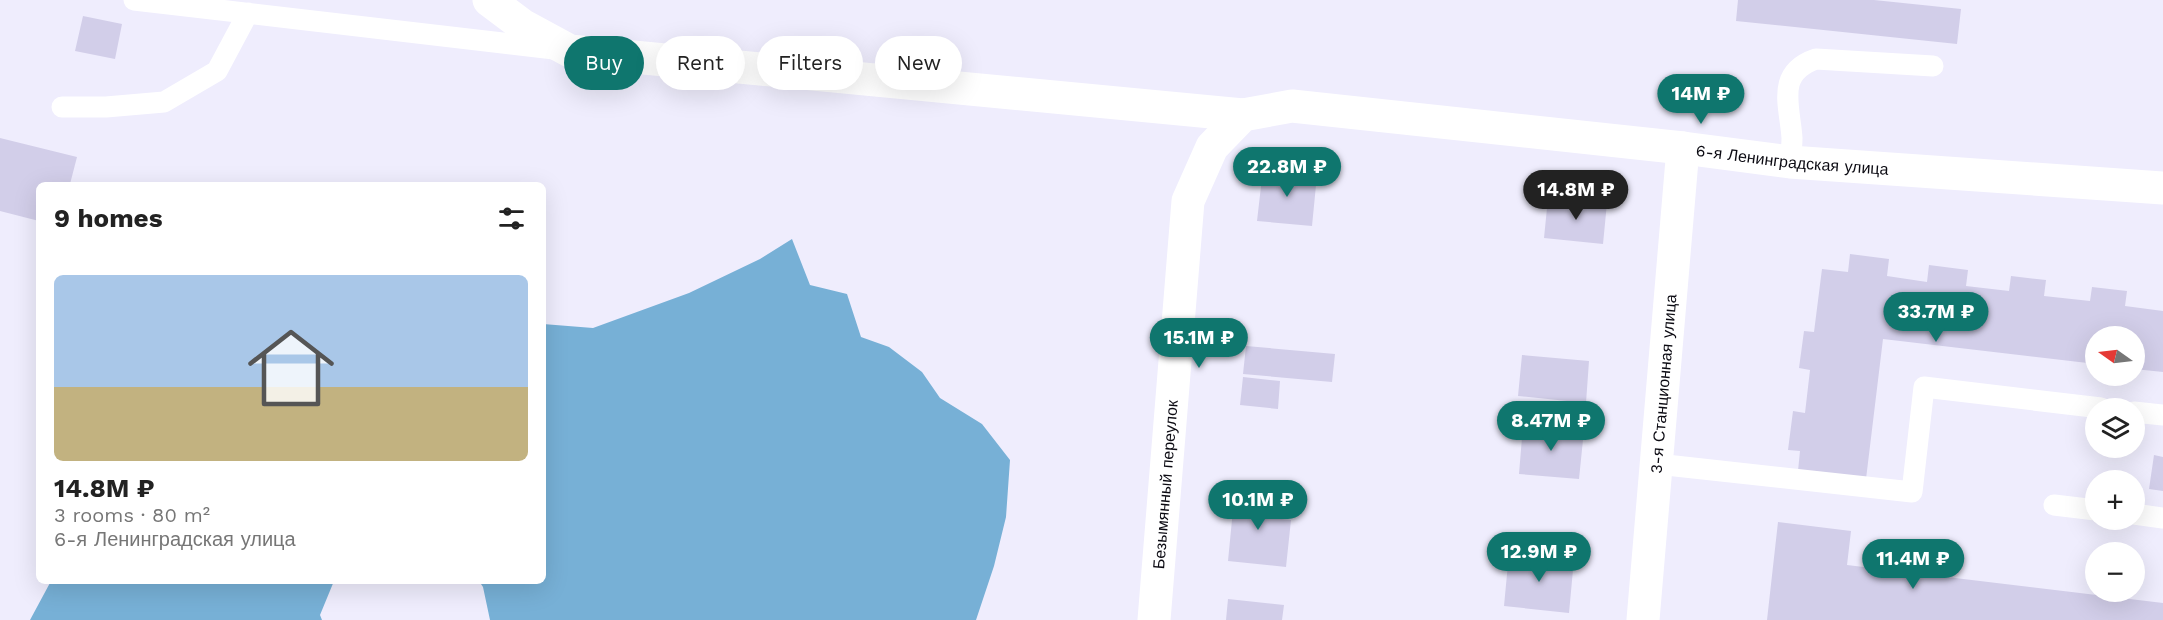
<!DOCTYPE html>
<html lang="en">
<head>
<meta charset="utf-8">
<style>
  body { margin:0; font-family:"Work Sans",sans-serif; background:#f2f2f2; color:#222; height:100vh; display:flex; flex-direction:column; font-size:22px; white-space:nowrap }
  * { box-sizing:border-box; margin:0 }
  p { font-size:20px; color:#767676 }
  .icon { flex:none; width:33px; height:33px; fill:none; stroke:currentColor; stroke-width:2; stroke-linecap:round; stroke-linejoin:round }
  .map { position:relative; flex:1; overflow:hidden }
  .details { position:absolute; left:36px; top:182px; width:510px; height:402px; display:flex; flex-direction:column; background:#fff; border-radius:9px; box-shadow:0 6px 24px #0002 }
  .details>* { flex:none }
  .guide { position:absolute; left:564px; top:36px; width:570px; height:54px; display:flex; gap:12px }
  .needle { width:39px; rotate:284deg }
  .fabs { position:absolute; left:2085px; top:326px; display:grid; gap:12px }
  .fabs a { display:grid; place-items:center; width:60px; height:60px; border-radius:50%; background:#fff; box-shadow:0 6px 24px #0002; font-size:30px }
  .price { position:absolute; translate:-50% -51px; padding:0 14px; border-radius:21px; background:#0f766e; color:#fff; font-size:20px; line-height:39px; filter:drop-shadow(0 2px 3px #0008) }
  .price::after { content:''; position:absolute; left:50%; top:36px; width:18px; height:14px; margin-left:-9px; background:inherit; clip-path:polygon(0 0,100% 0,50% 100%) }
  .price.active { background:#222; color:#fff }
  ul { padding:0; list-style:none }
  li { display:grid; align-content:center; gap:12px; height:318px; padding:0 18px }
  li+li { border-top:2px solid #e0e0e0 }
  li span { display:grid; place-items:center; height:186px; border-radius:9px; color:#555 }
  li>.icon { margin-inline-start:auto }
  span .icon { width:108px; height:108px; fill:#fffc; stroke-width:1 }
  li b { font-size:26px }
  h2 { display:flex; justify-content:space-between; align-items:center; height:72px; padding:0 18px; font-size:26px }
  .pill { padding:0 21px; border-radius:27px; background:#fff; box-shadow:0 6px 24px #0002; font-size:21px; line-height:54px }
  .pill.active { background:#0f766e; color:#fff }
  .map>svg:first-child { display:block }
  .water { fill:#77b0d6 }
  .building { fill:#d2cee9 }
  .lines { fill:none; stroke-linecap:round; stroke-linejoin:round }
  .lane { stroke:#fff; stroke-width:21 }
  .street { stroke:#fff; stroke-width:33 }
  .secondary { stroke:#fff; stroke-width:33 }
  .labels { text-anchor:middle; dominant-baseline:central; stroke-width:4.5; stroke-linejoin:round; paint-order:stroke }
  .street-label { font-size:16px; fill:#0b0a12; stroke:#efedfd }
</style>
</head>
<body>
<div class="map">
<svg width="2163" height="620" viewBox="0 0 2163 620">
  <rect width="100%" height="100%" fill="#efedfd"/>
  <path class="water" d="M 792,239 L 810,285 L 847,294 L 861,337 L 889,347 L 922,372 L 940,398 L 982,424 L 1010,460 L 1006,517 L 994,566 L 976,620 L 490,620 L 483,587 L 479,581 L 543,580 L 543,324 L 593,328 L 689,293 L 760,259 Z
    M 51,581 L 51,580 L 334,581 L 320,615 L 322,620 L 30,620 Z"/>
  <path class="building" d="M 1738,0 L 1874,0 L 1961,9 L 1957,44 L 1736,21 Z
    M 83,16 L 122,24 L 115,59 L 75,51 Z
    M 0,138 L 77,157 L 70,184 L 39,184 L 39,221 L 0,211 Z
    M 1263,169 L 1317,175 L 1312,226 L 1257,221 Z
    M 1548,198 L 1607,203 L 1603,244 L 1544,238 Z
    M 1850,254 L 1889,259 L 1887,276 L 1927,282 L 1929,265 L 1968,270 L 1966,286 L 2009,291 L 2011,276 L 2046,280 L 2044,296 L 2090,301 L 2092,287 L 2127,291 L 2125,306 L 2163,311 L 2163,372 L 2134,369 L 2134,336 L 2096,336 L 2096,364 L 1883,339 L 1866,479 L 1798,471 L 1800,451 L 1788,450 L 1793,411 L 1805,413 L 1810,370 L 1799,368 L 1804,331 L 1814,332 L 1822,269 L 1848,272 Z
    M 1246,346 L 1335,354 L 1332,382 L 1243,374 Z
    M 1522,355 L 1589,361 L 1586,403 L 1518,396 Z
    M 1243,377 L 1280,381 L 1278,409 L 1240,405 Z
    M 1523,425 L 1584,430 L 1579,479 L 1519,474 Z
    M 2154,455 L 2163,457 L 2163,491 L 2149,489 Z
    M 1235,489 L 1274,493 L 1272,518 L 1291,520 L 1286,567 L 1228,561 Z
    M 1778,522 L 1851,531 L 1847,565 L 2163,603 L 2163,620 L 1767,620 Z
    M 1509,553 L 1574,559 L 1569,613 L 1504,606 Z
    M 1228,599 L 1284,605 L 1282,620 L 1226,620 Z"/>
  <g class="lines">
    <path class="lane" d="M 134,0 L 554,49
      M 62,107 L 106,107 L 164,102 L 217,71 L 248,13
      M 1790,162 C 1791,154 1792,146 1792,138 C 1790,106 1775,73 1816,59 L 1933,66
      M 2134,412 L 2163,415
      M 1657,464 L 1912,492 L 1924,387 L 2101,408
      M 2054,505 L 2096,510
      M 2134,514 L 2163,518"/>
    <g class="street">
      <path d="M 489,0 L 522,25 L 570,51 L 1243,115"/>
      <path id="s1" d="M 1643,620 L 1683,148"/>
    </g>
    <path class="secondary" id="s2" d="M 1154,620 L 1188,201 L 1212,147 L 1243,115 L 1292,106 L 1683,148 L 1790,162 L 2163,188"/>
  </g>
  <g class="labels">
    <g class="street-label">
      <text stroke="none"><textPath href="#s2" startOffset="1077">6-я Ленинградская улица</textPath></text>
      <text stroke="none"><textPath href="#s1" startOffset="237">3-я Станционная улица</textPath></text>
      <text stroke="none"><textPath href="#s2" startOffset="136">Безымянный переулок</textPath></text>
    </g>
  </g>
</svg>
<div class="fabs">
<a><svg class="needle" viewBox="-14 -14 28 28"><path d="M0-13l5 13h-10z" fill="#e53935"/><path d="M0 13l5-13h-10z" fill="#767676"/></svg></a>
<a><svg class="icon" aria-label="layers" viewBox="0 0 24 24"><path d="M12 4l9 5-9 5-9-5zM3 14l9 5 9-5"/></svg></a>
<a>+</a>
<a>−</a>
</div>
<b class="price" style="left:1701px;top:125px">14M ₽</b>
<b class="price" style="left:1287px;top:198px">22.8M ₽</b>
<b class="price active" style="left:1576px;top:221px">14.8M ₽</b>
<b class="price" style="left:1936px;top:343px">33.7M ₽</b>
<b class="price" style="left:1199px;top:369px">15.1M ₽</b>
<b class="price" style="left:1551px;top:452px">8.47M ₽</b>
<b class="price" style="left:1258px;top:531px">10.1M ₽</b>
<b class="price" style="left:1539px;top:583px">12.9M ₽</b>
<b class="price" style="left:1913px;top:590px">11.4M ₽</b>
<div class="guide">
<a class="pill active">Buy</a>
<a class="pill">Rent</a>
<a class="pill">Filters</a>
<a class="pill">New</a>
</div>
<section class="details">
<h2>9 homes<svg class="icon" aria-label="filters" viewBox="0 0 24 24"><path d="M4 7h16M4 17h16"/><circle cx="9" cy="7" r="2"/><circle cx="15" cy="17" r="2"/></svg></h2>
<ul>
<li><span style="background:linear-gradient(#a9c7e8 60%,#c2b280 0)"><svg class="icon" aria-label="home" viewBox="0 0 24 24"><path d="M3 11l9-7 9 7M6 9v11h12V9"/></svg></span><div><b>14.8M ₽</b><p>3 rooms · 80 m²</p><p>6-я Ленинградская улица</p></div></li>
</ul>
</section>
</div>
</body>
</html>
